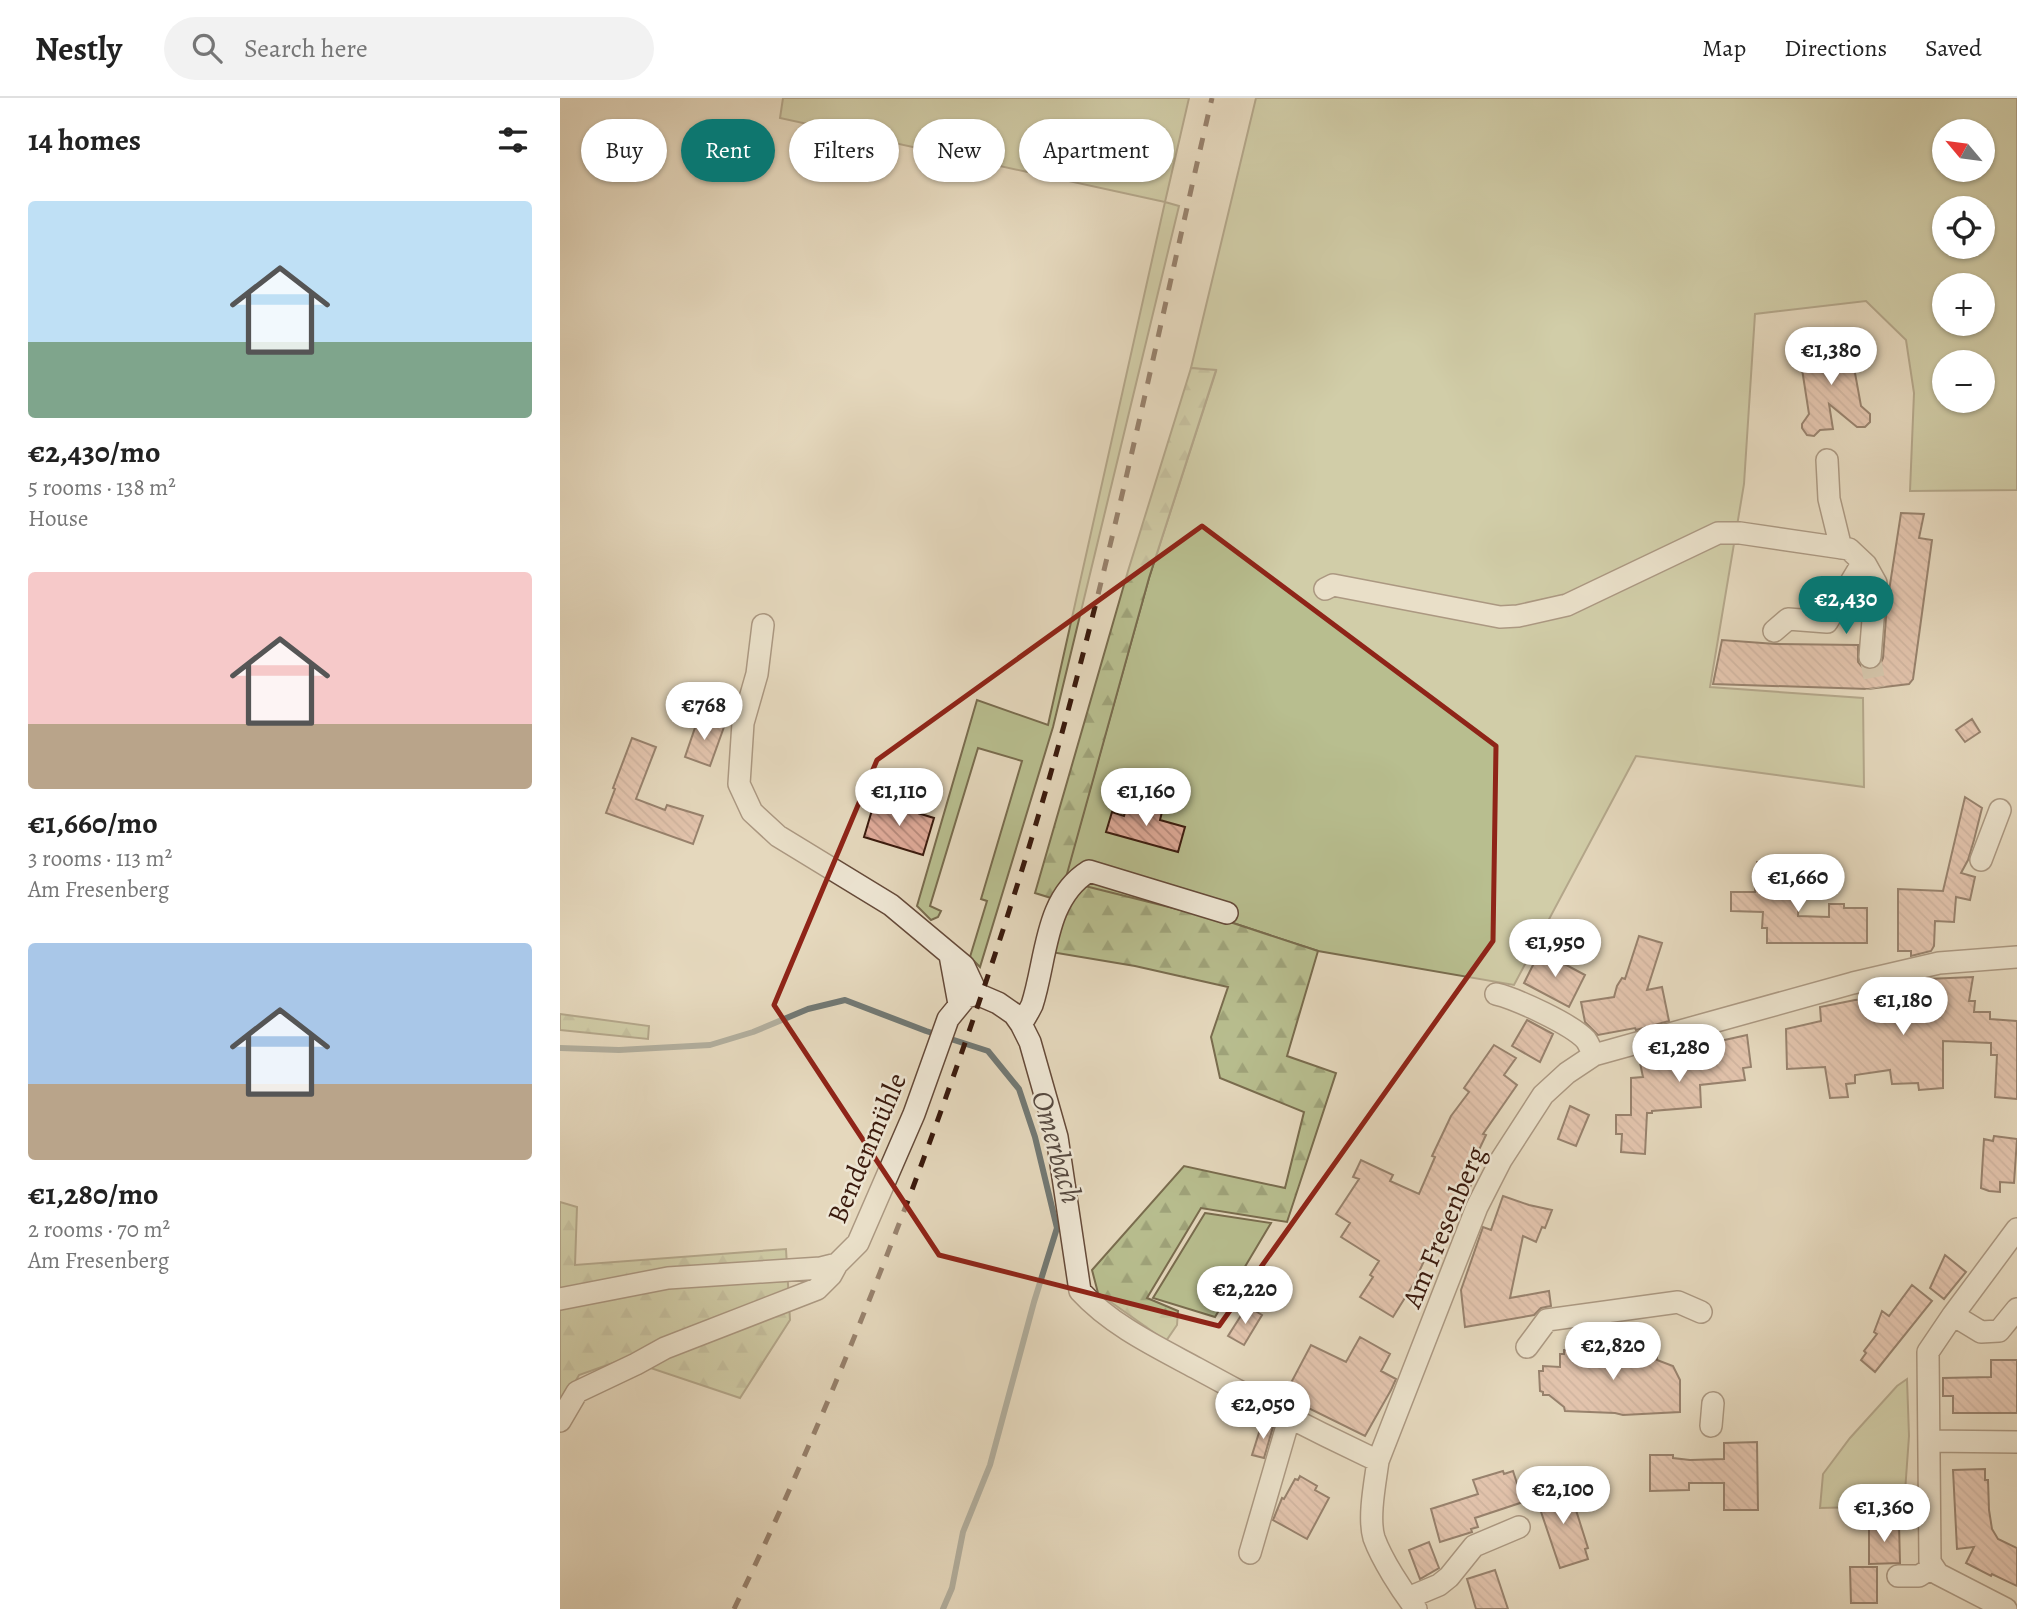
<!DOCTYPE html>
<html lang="en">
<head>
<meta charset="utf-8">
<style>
  body { margin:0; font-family:Alegreya,serif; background:#f2f2f2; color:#222; height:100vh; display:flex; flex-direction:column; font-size:26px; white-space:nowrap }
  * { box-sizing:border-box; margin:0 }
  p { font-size:23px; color:#767676 }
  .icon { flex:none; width:38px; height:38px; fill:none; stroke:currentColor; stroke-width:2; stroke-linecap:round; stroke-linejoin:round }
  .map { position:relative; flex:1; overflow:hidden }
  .sheet { display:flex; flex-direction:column; background:#fff; width:560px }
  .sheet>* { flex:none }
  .banner { position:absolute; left:21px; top:21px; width:665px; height:63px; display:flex; gap:14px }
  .needle { width:46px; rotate:299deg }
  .fabs { position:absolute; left:1372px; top:21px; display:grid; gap:14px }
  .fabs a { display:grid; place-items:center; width:63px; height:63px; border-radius:50%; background:#fff; box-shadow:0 2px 5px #0004; font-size:35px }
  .price { position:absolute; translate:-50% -60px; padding:0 16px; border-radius:24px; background:#fff; color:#222; font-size:23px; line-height:46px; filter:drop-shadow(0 2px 4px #0008) }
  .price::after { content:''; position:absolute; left:50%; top:42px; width:21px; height:16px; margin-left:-10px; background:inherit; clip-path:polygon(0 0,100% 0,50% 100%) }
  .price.on { background:#0f766e; color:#fff }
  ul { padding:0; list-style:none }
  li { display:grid; align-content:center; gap:14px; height:371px; padding:0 28px }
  li span { display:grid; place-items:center; height:217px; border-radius:7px; color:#555 }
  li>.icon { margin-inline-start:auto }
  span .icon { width:126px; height:126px; fill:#fffc; stroke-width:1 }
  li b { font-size:30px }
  h2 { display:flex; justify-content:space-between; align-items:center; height:84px; padding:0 28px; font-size:30px }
  .chip { padding:0 24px; border-radius:32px; background:#fff; box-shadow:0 2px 5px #0004; font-size:24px; line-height:63px }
  .chip.on { background:#0f766e; color:#fff }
  header { display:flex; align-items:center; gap:42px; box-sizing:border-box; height:98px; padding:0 35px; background:#fff; border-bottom:2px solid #e0e0e0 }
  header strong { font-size:33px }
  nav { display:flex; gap:38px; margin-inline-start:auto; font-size:24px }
  .search { width:490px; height:63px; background:#f2f2f2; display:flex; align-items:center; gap:18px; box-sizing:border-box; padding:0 24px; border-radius:38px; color:#767676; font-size:26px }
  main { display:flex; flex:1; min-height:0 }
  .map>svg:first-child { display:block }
  .green { fill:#b8be8f; stroke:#796c4e; stroke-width:2; fill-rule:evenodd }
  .forest { fill:url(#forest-firs); stroke:#796c4e; stroke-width:2 }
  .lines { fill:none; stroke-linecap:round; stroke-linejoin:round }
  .stream { stroke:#727974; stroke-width:6 }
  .building { fill:url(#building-back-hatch); stroke:#3a1a0d; stroke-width:2 }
  .minor-tunnel { stroke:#c3b29a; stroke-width:21; stroke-dasharray:21 10; stroke-linecap:butt }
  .minor-casing { stroke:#654a39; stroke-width:24 }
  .minor { stroke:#eee6d4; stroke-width:21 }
  .rail { stroke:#3a1a0d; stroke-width:5; stroke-dasharray:12 12; stroke-linecap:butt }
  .marked { fill:none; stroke:#8f2418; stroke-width:5; stroke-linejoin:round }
  .labels { text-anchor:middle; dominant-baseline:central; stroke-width:5; stroke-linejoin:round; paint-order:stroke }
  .street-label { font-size:28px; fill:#3a1a0d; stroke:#eee6d4 }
  .water-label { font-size:30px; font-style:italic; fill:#564940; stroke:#eee6d4 }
</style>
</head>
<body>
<header>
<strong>Nestly</strong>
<div class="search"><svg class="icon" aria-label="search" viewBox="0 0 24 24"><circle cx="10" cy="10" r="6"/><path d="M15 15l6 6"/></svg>Search here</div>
<nav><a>Map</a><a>Directions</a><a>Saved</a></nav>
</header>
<main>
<section class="sheet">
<h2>14 homes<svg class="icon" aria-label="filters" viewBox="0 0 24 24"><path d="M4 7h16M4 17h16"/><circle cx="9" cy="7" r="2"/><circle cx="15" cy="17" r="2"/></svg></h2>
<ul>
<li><span style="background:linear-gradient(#bfe0f5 65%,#7fa58c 0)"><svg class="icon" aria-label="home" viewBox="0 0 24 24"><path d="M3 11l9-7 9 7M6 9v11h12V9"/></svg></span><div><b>€2,430/mo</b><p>5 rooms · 138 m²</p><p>House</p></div></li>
<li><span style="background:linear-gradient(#f6c9c9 70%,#b9a48a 0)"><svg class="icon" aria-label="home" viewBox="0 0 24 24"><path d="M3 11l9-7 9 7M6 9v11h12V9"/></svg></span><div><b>€1,660/mo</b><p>3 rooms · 113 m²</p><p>Am Fresenberg</p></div></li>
<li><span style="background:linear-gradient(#a9c7e8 65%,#b9a48a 0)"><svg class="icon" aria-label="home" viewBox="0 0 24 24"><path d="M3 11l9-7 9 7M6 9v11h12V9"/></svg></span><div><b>€1,280/mo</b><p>2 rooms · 70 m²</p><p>Am Fresenberg</p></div></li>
</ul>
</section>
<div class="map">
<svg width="1457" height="1511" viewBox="0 0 1457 1511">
  <defs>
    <pattern id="forest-firs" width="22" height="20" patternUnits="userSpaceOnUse" patternTransform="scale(1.75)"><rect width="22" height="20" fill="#b8be8f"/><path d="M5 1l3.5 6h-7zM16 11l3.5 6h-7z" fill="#9fa37a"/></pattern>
    <pattern id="building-back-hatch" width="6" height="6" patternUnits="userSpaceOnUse" patternTransform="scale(1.75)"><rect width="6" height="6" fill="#e0ab9a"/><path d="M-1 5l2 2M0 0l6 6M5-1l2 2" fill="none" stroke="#b78a7c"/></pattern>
  </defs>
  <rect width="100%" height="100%" fill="#e5d8bd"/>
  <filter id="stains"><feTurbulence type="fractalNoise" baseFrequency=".00286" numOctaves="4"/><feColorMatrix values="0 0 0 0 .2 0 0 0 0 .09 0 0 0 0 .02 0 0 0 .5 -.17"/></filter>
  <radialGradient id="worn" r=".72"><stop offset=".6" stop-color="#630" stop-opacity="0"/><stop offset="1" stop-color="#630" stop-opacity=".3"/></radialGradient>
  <path class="green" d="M 223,0 L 629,0 L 605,104 L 619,108 L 493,629 L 420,869 L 410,859 L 427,803 L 421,801 L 462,663 L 418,650 L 370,808 L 381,813 L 378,819 L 371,822 L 357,808 L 417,602 L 488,627 L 605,104 L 220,20 Z
    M 696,0 L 1457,0 L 1457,392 L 1350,393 L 1354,295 L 1346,242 L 1306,203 L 1195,216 L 1184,386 L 1150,589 L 1303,600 L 1304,689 L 1076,658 L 954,887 L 758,853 L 673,825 L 504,784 L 589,480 L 656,273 L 631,270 ZM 1384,33 L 1423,33 L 1423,72 L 1384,72 ZM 1384,110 L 1423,110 L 1423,149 L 1384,149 ZM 1384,187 L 1423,187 L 1423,226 L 1384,226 ZM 1384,264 L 1423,264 L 1423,303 L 1384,303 Z
    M 645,1115 L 711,1125 L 655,1219 L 593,1200 Z
    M 1347,1281 L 1349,1338 L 1344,1408 L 1260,1410 L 1263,1376 L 1290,1340 L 1337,1288 Z"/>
  <path class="forest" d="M 631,270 L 656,272 L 589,480 L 505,783 L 673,825 L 758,853 L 727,958 L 776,975 L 727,1124 L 641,1110 L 587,1200 L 618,1213 L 617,1227 L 606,1243 L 538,1195 L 532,1172 L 624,1068 L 725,1090 L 744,1014 L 660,980 L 651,939 L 668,889 L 575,868 L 491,854 L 507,805 L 475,795 L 568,473 Z
    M 0,916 L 89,928 L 88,941 L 0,932 Z
    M 0,1104 L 17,1109 L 15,1167 L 226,1151 L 230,1222 L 180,1300 L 64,1261 L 19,1277 L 0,1311 Z"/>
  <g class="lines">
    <path class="stream" d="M 0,950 L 59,952 L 150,947 L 193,934 L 248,911 L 285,902 L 366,933 L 428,953 L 459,991 L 475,1039 L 497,1130 L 474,1204 L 430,1367 L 403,1434 L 392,1490 L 383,1511"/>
  </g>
  <path class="building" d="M 1290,242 L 1294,243 L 1299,249 L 1298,256 L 1293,264 L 1301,308 L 1310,316 L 1310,324 L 1305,329 L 1297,329 L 1269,306 L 1273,331 L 1260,332 L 1254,338 L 1247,337 L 1242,330 L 1242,326 L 1249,316 L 1242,271 L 1231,265 L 1229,261 L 1231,254 L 1238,250 L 1242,250 L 1251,258 L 1279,253 L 1283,245 Z
    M 1341,415 L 1364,416 L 1359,440 L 1372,442 L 1353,581 L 1349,586 L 1308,591 L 1153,586 L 1162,542 L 1216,546 L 1298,547 L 1298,564 L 1302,569 L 1310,572 L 1315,571 L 1320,567 L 1323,560 L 1327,506 Z
    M 138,621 L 164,629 L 150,668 L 125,659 Z
    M 1412,621 L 1420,634 L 1405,644 L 1396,632 Z
    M 72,640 L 96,649 L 76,701 L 105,712 L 107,707 L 143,718 L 133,746 L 46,715 L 55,691 L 53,690 Z
    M 1405,699 L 1422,710 L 1414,742 L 1408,762 L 1401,775 L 1415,779 L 1410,802 L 1396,799 L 1394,824 L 1375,823 L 1374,848 L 1371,853 L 1351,858 L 1351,853 L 1338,853 L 1338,791 L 1383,793 Z
    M 315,702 L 374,720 L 363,757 L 304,739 Z
    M 568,704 L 602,714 L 600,722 L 625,729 L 618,754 L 546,734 L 552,714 L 564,718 Z
    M 1197,764 L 1221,766 L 1219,793 L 1239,794 L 1238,818 L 1269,819 L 1269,806 L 1284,806 L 1284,810 L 1307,810 L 1307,845 L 1207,845 L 1207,830 L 1202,830 L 1203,814 L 1171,813 L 1171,794 L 1195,794 Z
    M 1079,838 L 1102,845 L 1087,892 L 1102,889 L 1109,923 L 1076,932 L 1075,930 L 1038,937 L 1025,924 L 1021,904 L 1054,899 L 1057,888 L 1062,880 L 1065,881 Z
    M 980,853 L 1025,877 L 1009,909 L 964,885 Z
    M 1413,879 L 1409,903 L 1415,903 L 1414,914 L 1430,914 L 1430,921 L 1457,923 L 1457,1001 L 1435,999 L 1437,957 L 1431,957 L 1431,945 L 1383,943 L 1383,990 L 1359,992 L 1358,985 L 1332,986 L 1330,972 L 1295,977 L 1295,985 L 1286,986 L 1288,999 L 1270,1000 L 1265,969 L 1227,971 L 1226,931 L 1261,923 L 1260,909 L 1295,902 L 1345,897 L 1344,888 L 1366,881 Z
    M 967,922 L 993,936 L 980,964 L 952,948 Z
    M 1187,937 L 1191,969 L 1183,970 L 1185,982 L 1140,987 L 1141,1009 L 1092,1013 L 1092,1015 L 1087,1015 L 1085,1056 L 1061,1054 L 1062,1036 L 1056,1036 L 1056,1017 L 1071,1017 L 1071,980 L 1083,979 L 1079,960 L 1090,958 L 1089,955 L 1098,953 L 1099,956 L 1106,955 Z
    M 934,947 L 956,960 L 944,977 L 957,987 L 923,1036 L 926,1037 L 908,1075 L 915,1078 L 895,1123 L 885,1118 L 857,1178 L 858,1179 L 833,1219 L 800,1199 L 813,1179 L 810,1177 L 819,1163 L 781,1139 L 790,1125 L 776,1116 L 799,1081 L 793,1079 L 801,1062 L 833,1077 L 830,1083 L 859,1096 L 875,1059 L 872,1058 L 891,1018 L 909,994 L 904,990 Z
    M 1010,1008 L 1029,1017 L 1016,1048 L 998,1041 Z
    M 1434,1038 L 1457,1041 L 1454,1085 L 1440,1084 L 1440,1094 L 1429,1093 L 1421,1090 L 1424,1041 L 1433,1043 Z
    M 943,1098 L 969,1107 L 992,1112 L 985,1130 L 982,1129 L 976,1144 L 963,1138 L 950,1200 L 989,1193 L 991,1208 L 981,1210 L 974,1217 L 905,1229 L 901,1192 L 923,1129 L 931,1132 Z
    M 1385,1157 L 1406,1174 L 1384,1201 L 1370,1190 Z
    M 1352,1187 L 1372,1203 L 1315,1274 L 1301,1262 L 1306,1255 L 1304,1253 L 1317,1236 L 1314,1234 L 1322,1213 L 1329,1218 Z
    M 687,1208 L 702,1217 L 684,1247 L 668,1238 Z
    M 800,1239 L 830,1256 L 821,1273 L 836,1281 L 831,1292 L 805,1338 L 724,1298 L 751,1247 L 786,1264 Z
    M 1057,1250 L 1056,1253 L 1074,1250 L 1092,1251 L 1092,1254 L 1097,1255 L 1097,1262 L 1113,1268 L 1120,1282 L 1120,1314 L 1063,1317 L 1055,1315 L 1005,1313 L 1004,1309 L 989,1297 L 983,1297 L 983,1294 L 980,1293 L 979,1273 L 983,1273 L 983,1268 L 1000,1269 L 1000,1256 L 1004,1256 L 1004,1252 Z
    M 1431,1262 L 1457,1262 L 1457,1315 L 1393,1315 L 1393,1298 L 1383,1298 L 1383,1280 L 1431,1279 Z
    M 702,1325 L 713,1329 L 704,1360 L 692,1357 Z
    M 1197,1344 L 1198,1412 L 1164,1412 L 1164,1385 L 1129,1385 L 1129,1392 L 1090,1393 L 1090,1357 L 1113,1357 L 1113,1360 L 1130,1362 L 1164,1361 L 1164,1345 Z
    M 1425,1371 L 1425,1382 L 1428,1382 L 1429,1412 L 1432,1431 L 1438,1441 L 1457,1450 L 1457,1488 L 1432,1476 L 1431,1478 L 1406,1465 L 1414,1449 L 1397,1451 L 1393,1372 Z
    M 943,1373 L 944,1376 L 953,1373 L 963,1404 L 915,1420 L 918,1429 L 911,1431 L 912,1434 L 880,1444 L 871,1411 L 918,1396 L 913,1382 Z
    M 740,1378 L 757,1388 L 755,1392 L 769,1400 L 747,1441 L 713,1422 L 722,1400 L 724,1401 L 735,1381 L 738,1382 Z
    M 1000,1389 L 1001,1392 L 1009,1390 L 1028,1450 L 1025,1451 L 1028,1461 L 1000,1470 L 975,1396 Z
    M 1339,1426 L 1340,1465 L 1309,1466 L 1309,1427 Z
    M 869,1444 L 879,1470 L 860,1481 L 849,1452 Z
    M 1290,1469 L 1317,1469 L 1317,1505 L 1291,1505 Z
    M 935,1472 L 948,1511 L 916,1511 L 907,1481 Z"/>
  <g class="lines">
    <path class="minor-tunnel" d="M 1310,559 L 1316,590"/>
    <defs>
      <path id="minor" d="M 1267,362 L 1269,401 L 1281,450
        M 765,491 L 773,487 L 940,519 L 958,518 L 1007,507 L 1158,435 L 1180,435 L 1289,451 L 1306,467 L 1316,485 L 1310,559
        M 203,527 L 197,576 L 183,625 L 179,686 L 192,714 L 218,738 L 331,807 L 404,868 L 417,896 L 438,905 L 454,916 L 461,926 L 470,944 L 497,1039 L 520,1193 C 551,1227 595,1248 636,1270 C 696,1303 757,1334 818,1363
        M 1214,533 L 1228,521 L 1267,524 L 1303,464
        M 1421,762 L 1440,712
        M 390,857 L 399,906
        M 936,896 C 957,901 1013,927 1026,942 C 1029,946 1031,953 1034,957
        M 461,926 C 465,920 469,913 472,907 C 487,861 484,801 529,773 L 667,815
        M 0,1201 L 108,1180 L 261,1170 L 277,1166 L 298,1145 L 354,1016 L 388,921 L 406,899 L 417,896
        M 1393,1217 L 1421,1234 L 1439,1233 L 1457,1211
        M 967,1249 L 987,1222 L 1118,1204 L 1141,1214
        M 0,1323 L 17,1294 L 76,1266 L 105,1250 L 257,1191 L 271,1177 L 277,1166
        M 1151,1328 L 1153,1305
        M 1369,1343 L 1457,1344
        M 690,1455 L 729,1321
        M 1338,1478 L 1359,1478 L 1373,1469
        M 848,1500 L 879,1487 L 889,1479 L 914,1448 L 959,1429
        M 856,1511 C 842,1493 822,1462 814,1440 C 808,1420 815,1385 818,1363 L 917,1109 L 941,1062 L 983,997 L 1007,975 L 1034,957 L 1293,885 L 1379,865 L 1457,859
        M 1446,1511 L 1378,1476 L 1370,1464 L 1368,1254 L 1393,1217 L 1457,1131"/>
    </defs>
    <use href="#minor" class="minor-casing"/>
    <use href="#minor" class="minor"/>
    <path class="rail" d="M 174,1511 C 240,1375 298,1234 352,1092 C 405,950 454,806 495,660 C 556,443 601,220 652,0"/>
  </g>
  <path d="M0 0H1457V1511H0ZM 642,428 L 936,648 L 933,843 L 659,1228 L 379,1157 L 214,907 L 317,662 Z" fill="#e5d8bd" fill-opacity=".55" fill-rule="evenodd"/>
  <path class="marked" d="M 642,428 L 936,648 L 933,843 L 659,1228 L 379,1157 L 214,907 L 317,662 Z"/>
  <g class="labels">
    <g class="street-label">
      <text transform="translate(307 1050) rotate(-67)">Bendenmühle</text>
      <text transform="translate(884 1129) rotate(-67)">Am Fresenberg</text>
    </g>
    <g class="water-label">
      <text transform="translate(497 1049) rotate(74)">Omerbach</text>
    </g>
  </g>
  <rect width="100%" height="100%" filter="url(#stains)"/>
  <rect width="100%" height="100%" fill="url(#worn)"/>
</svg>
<div class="fabs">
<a><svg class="needle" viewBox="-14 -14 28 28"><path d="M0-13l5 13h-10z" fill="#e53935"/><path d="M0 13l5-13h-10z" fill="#767676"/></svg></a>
<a><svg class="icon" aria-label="locate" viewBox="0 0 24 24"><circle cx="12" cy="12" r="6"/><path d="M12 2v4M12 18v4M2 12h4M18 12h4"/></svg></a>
<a>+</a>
<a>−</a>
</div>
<b class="price" style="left:1271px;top:289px">€1,380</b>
<b class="price on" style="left:1286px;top:538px">€2,430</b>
<b class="price" style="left:144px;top:644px">€768</b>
<b class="price" style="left:339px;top:730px">€1,110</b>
<b class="price" style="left:586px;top:730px">€1,160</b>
<b class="price" style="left:1238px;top:816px">€1,660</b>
<b class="price" style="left:995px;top:881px">€1,950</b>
<b class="price" style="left:1343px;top:939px">€1,180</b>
<b class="price" style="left:1119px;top:986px">€1,280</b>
<b class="price" style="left:685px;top:1228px">€2,220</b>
<b class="price" style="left:1053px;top:1284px">€2,820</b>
<b class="price" style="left:703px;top:1343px">€2,050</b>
<b class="price" style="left:1003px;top:1428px">€2,100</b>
<b class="price" style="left:1324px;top:1446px">€1,360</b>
<div class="banner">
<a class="chip">Buy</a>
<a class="chip on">Rent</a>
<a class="chip">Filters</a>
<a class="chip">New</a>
<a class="chip">Apartment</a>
</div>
</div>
</main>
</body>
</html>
